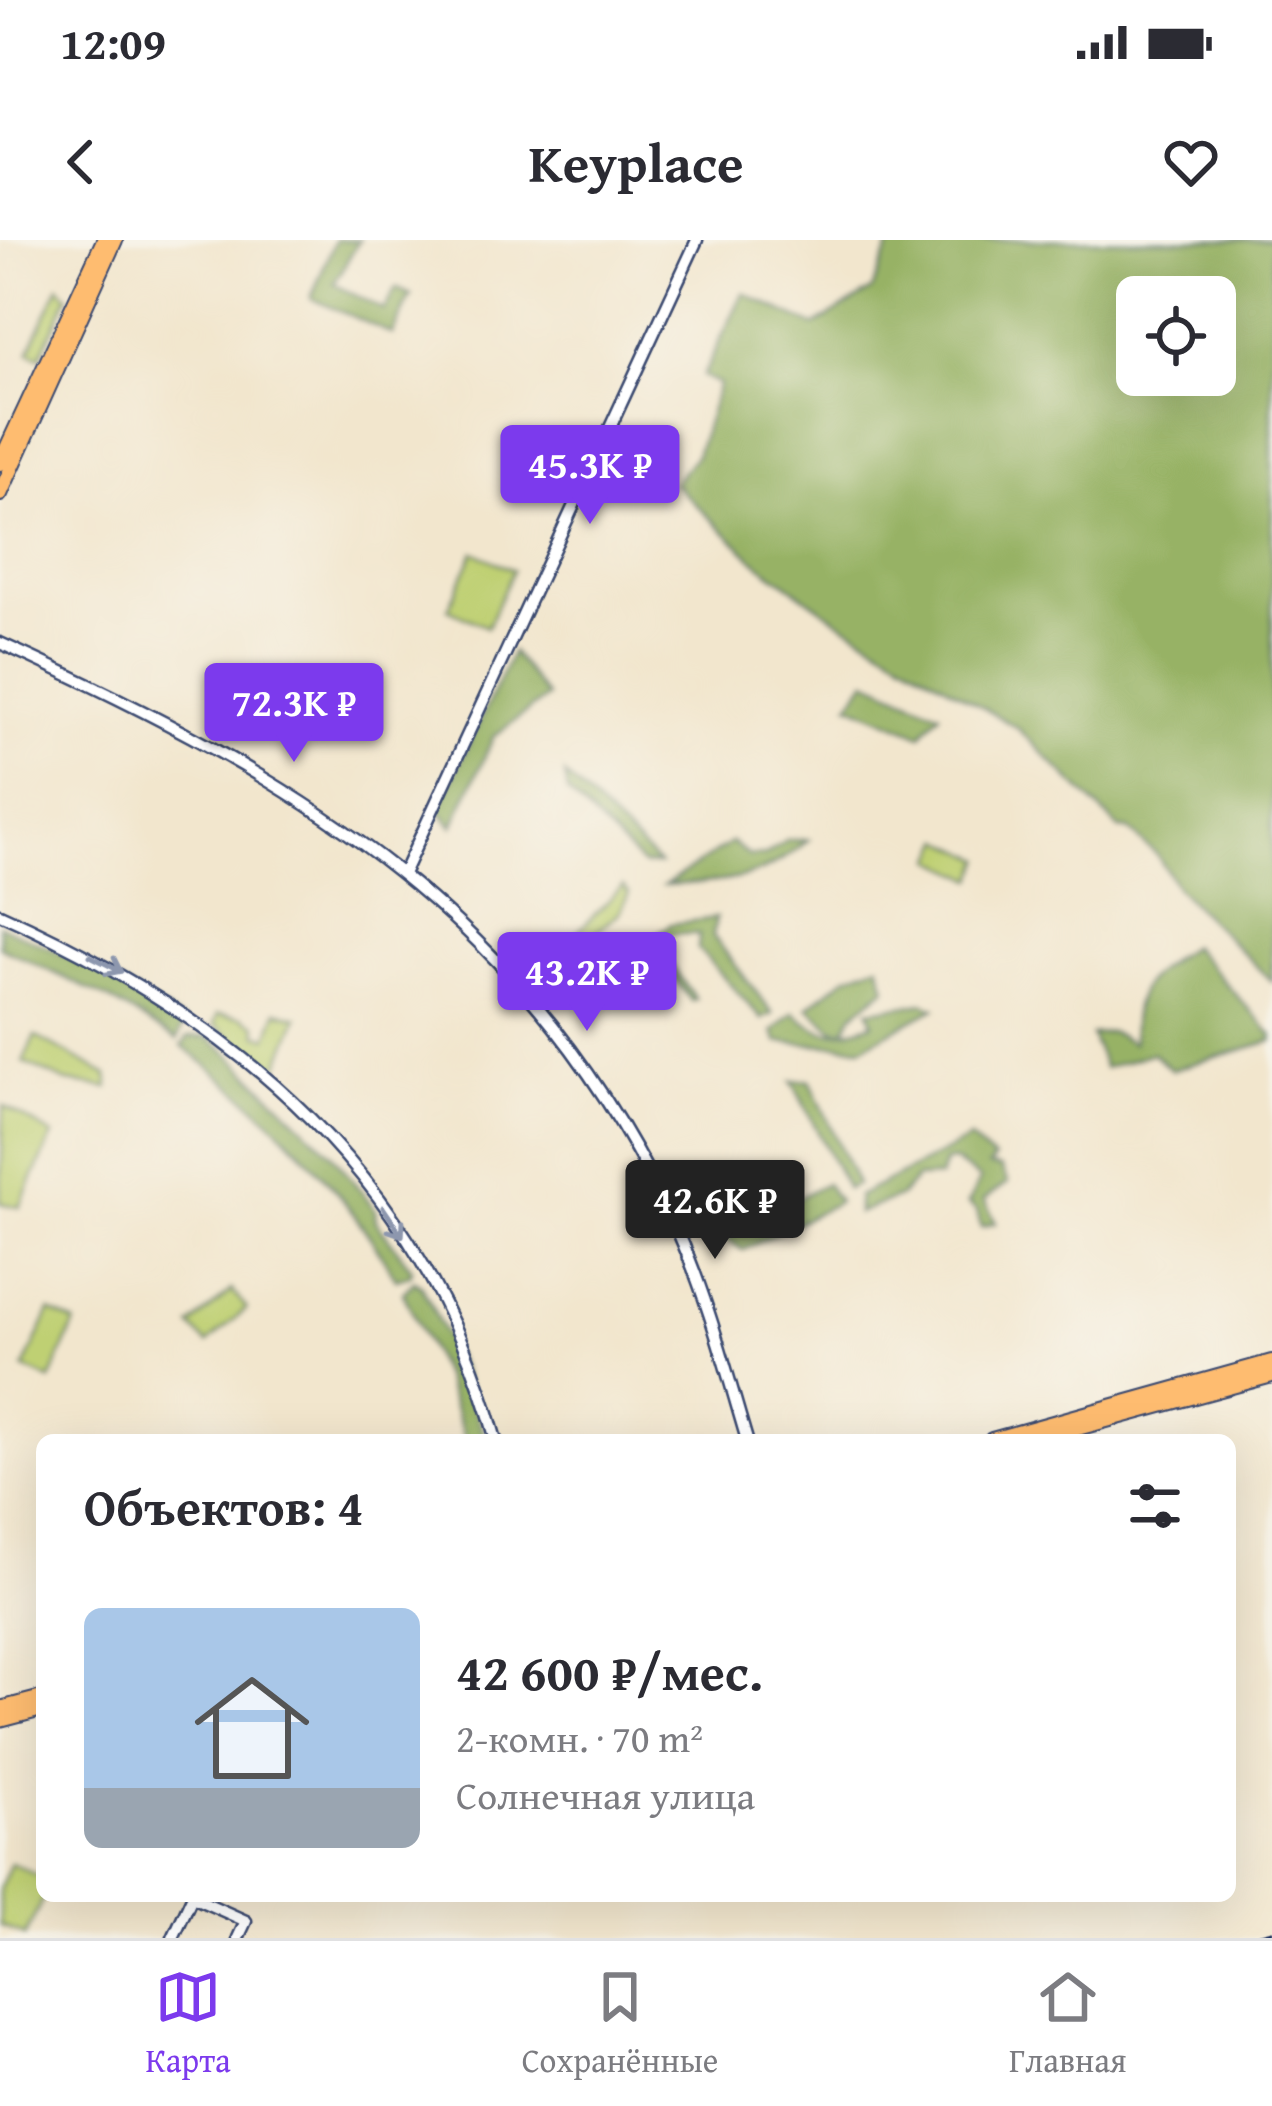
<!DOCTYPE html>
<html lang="ru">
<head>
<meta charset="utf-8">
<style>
  body { margin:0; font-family:"Gentium Book Plus",serif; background:#f7f7f7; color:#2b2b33; height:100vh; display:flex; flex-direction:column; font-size:45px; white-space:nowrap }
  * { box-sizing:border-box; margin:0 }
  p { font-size:39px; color:#7c7c81 }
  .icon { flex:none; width:66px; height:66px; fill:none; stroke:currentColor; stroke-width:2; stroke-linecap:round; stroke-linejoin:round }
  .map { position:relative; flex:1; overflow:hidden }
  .side { position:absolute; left:36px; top:1194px; width:1200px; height:468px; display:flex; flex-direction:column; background:#fff; border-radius:18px; box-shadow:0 12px 48px #0002 }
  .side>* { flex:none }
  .tools { position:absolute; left:1116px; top:36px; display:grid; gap:24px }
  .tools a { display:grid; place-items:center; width:120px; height:120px; border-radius:18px; background:#fff; box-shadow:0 12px 48px #0002; font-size:60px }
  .price { position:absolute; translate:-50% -102px; padding:0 27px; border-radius:12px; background:#7c3aed; color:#fff; font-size:39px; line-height:78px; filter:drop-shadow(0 3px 6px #0008) }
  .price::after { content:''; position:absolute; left:50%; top:72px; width:36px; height:27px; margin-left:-18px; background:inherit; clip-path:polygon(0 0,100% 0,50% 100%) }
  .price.selected { background:#222; color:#fff }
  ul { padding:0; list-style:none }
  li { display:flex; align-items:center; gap:36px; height:300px; padding:0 48px }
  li+li { border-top:3px solid #e1e1e2 }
  li span { display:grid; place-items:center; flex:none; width:336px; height:240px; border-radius:18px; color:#555 }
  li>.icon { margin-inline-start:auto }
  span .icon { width:144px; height:144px; fill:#fffc; stroke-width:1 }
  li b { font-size:51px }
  h2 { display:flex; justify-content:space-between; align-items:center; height:144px; padding:0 48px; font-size:51px }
  .status { display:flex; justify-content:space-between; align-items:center; height:84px; padding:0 60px; background:#fff; direction:ltr }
  .status svg { height:33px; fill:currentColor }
  header { display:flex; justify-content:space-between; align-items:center; height:156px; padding:0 48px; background:#fff; font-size:54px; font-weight:700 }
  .tabs { display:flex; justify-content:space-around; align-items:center; height:168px; border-top:3px solid #e1e1e2; background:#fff; font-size:33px; color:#7c7c81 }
  .tabs a { display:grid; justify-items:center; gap:6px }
  .tabs .selected { color:#7c3aed }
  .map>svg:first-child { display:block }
  .green { fill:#bfd073; stroke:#6d8068; stroke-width:3 }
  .forest { fill:#97b265; stroke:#597062; stroke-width:3; fill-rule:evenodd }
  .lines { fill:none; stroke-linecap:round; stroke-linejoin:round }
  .minor-casing { stroke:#3b4a6f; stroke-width:15 }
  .major-casing { stroke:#3b4a6f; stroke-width:18 }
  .minor { stroke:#fff; stroke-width:10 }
  .major { stroke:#febc70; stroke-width:14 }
  .rail { stroke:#1b2f5e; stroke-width:3 }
  .oneway { stroke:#8d97ae }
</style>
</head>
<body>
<div class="status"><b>12:09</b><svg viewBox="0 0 49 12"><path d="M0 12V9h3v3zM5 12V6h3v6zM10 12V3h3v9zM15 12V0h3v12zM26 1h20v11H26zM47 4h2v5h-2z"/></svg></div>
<header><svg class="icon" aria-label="back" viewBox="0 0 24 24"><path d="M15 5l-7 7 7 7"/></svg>Keyplace<svg class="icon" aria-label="heart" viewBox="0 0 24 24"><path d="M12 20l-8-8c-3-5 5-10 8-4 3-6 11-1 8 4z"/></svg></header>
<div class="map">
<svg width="1272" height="1698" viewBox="0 0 1272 1698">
  <rect width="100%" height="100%" fill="#f7f3e8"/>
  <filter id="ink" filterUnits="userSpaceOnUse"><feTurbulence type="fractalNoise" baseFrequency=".00833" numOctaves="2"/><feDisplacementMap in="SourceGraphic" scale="24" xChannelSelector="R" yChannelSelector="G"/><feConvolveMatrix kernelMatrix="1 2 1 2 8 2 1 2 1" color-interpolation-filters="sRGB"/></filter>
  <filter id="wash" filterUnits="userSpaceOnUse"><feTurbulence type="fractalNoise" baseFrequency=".004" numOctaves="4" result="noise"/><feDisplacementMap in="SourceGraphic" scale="48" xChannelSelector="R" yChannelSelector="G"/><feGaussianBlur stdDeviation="2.7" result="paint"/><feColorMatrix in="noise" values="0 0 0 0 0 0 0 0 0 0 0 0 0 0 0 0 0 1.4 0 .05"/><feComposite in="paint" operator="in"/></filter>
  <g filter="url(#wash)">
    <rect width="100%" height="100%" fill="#f2e6cd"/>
    <path class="green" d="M 59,46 L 68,56 L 40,117 L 29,112 Z
      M 474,312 L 513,330 L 487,387 L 448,369 Z
      M 943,600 L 983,619 L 974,639 L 934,620 Z
      M 623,646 L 629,653 L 620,672 L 577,708 L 571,698 Z
      M 277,771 L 298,777 L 275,834 L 214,784 L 218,774 L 242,777 L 256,785 L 258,795 L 268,797 Z
      M 35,796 L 107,835 L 109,848 L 67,842 L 23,822 Z
      M 4,866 L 53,895 L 20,967 L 0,963 Z
      M 232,1050 L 247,1068 L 207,1104 L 191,1086 Z
      M 50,1071 L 75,1083 L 50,1140 L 24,1128 Z
      M 11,1623 L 42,1638 L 44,1656 L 25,1696 L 0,1685 L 0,1648 Z"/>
    <path class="forest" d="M 335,0 L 359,0 L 334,44 L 384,70 L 396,48 L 411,55 L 392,94 L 311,58 Z
      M 892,0 L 1272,0 L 1272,742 L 1177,648 L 1157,615 L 1129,590 L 1120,589 L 1017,488 L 842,383 L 760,325 L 673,243 L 696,215 L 719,144 L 703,136 L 743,53 L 814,86 L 872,50 ZM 1137,57 L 1215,57 L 1215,135 L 1137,135 Z
      M 512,412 L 547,457 L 494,496 L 453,586 L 438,570 Z
      M 867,440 L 940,473 L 921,495 L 849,464 Z
      M 565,535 L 659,624 L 643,625 L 568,553 Z
      M 788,600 L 808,600 C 758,644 729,641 665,645 L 732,602 L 749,616 L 766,615 Z
      M 716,678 L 713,696 L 773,774 L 762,779 L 698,709 L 699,694 L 670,694 L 656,704 L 696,759 L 691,761 L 647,701 L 671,684 Z
      M 0,685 L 112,737 L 185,782 L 177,800 L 109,759 L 0,707 Z
      M 1191,706 L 1272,794 L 1272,801 L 1171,830 L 1153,813 L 1104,828 L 1091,795 L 1111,792 L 1133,803 C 1131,746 1146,737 1191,706 Z
      M 879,724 L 886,748 L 853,774 L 844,791 L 833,789 L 808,767 L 847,736 Z
      M 924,763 L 935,768 L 862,807 L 778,802 L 773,792 L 794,772 C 821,798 838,796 873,783 L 869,770 Z
      M 188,797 L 207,797 L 225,810 L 332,914 L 375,969 L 376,981 L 412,1029 L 410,1035 L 396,1039 C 342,944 269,872 182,806 Z
      M 810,840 L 857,944 L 847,949 L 792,841 Z
      M 970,899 L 994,919 L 989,926 L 1001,928 L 1008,943 L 984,960 L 996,983 L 981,987 L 977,971 L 968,964 L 980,939 L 954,921 L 945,922 L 940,937 L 917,938 L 901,956 L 858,973 L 858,956 Z
      M 826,943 L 838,962 L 743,1010 L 723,997 Z
      M 414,1041 L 422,1046 L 460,1126 L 486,1200 L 465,1200 L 443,1135 L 403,1053 Z"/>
  </g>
  <g filter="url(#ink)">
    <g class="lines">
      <defs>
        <path id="minor" d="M 0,403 C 302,540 534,678 678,992 C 708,1059 726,1130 747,1200
          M 403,634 L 697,0
          M 0,674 C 239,781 424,938 496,1200
          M 173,1698 L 192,1657 L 246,1681 L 238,1698"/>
        <path id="major" d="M 0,223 L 104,0
          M 0,254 L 115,0
          M 992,1200 L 1272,1122
          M 1033,1200 L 1272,1135
          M 0,1469 L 42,1458
          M 0,1480 L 42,1469"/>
      </defs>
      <use href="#minor" class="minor-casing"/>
      <use href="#major" class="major-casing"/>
      <use href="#minor" class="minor"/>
      <use href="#major" class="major"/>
      <path class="rail" d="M 1245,1698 L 1272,1691"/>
    </g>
    <defs><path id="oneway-shaft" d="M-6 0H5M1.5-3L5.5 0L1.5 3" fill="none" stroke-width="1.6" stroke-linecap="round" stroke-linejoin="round" transform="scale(3)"/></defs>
    <g class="oneway">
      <use href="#oneway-shaft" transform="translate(106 724) rotate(27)"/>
      <use href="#oneway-shaft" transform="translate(393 982) rotate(56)"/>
    </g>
  </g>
</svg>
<div class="tools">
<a><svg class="icon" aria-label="locate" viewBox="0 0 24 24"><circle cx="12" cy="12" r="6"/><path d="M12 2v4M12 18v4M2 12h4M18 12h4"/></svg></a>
</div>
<b class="price" style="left:590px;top:287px">45.3K ₽</b>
<b class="price" style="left:294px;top:525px">72.3K ₽</b>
<b class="price" style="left:587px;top:794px">43.2K ₽</b>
<b class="price selected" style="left:715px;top:1022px">42.6K ₽</b>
<section class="side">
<h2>Объектов: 4<svg class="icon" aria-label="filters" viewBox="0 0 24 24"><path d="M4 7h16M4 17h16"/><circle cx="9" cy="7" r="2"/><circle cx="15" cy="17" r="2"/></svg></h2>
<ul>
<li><span style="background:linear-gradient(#a9c7e8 75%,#9aa5b1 0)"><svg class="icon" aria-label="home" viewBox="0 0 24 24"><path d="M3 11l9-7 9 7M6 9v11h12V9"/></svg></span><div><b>42 600 ₽/мес.</b><p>2-комн. · 70 m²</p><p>Солнечная улица</p></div></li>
</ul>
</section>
</div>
<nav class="tabs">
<a class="selected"><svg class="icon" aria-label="map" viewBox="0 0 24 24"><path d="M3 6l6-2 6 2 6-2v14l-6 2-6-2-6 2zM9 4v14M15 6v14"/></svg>Карта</a>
<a><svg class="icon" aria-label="saved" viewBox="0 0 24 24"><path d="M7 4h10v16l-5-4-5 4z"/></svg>Сохранённые</a>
<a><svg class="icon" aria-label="home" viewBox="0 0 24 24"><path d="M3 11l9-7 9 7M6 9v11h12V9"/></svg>Главная</a>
</nav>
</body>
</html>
